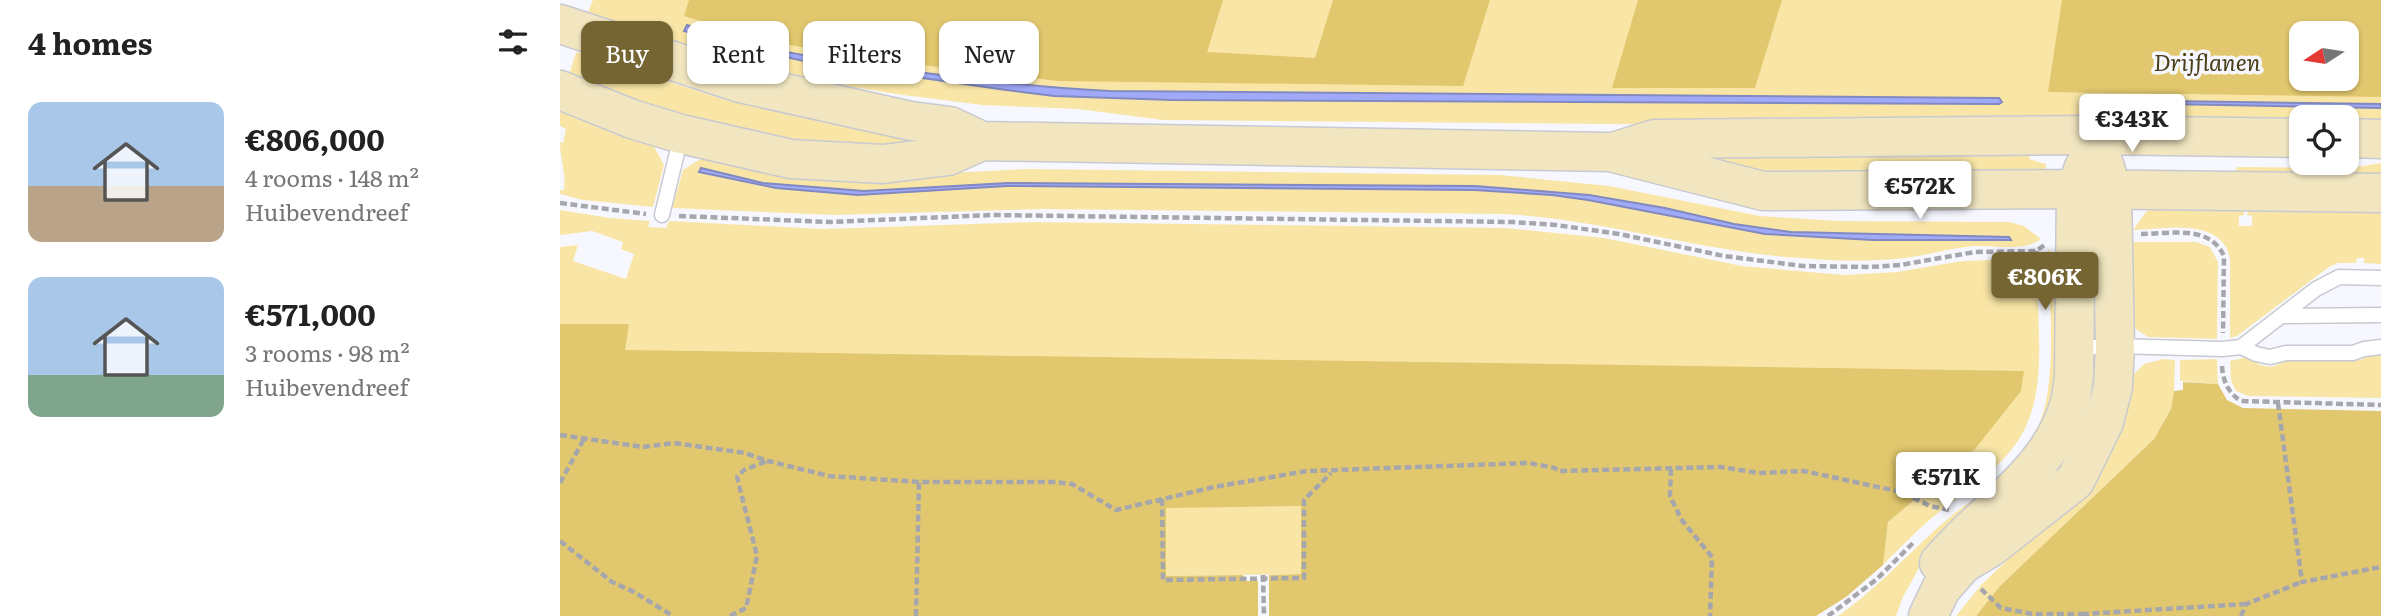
<!DOCTYPE html>
<html lang="en">
<head>
<meta charset="utf-8">
<style>
  body { margin:0; font-family:Literata,serif; background:#f6f6f6; color:#222; height:100vh; display:flex; flex-direction:column; font-size:26px; white-space:nowrap }
  * { box-sizing:border-box; margin:0 }
  p { font-size:23px; color:#767676 }
  .icon { flex:none; width:38px; height:38px; fill:none; stroke:currentColor; stroke-width:2; stroke-linecap:round; stroke-linejoin:round }
  .map { position:relative; flex:1; overflow:hidden }
  .details { display:flex; flex-direction:column; background:#fff; width:560px }
  .details>* { flex:none }
  .banner { position:absolute; left:21px; top:21px; width:665px; height:63px; display:flex; gap:14px }
  .needle { width:46px; rotate:258deg }
  .tools { position:absolute; left:1729px; top:21px; display:grid; gap:14px }
  .tools a { display:grid; place-items:center; width:70px; height:70px; border-radius:14px; background:#fff; box-shadow:0 2px 5px #0004; font-size:35px }
  .price { position:absolute; translate:-50% -60px; padding:0 16px; border-radius:7px; background:#fff; color:#222; font-size:23px; line-height:46px; filter:drop-shadow(0 2px 4px #0008) }
  .price::after { content:''; position:absolute; left:50%; top:42px; width:21px; height:16px; margin-left:-10px; background:inherit; clip-path:polygon(0 0,100% 0,50% 100%) }
  .price.on { background:#746532; color:#fff }
  ul { padding:0; list-style:none }
  li { display:flex; align-items:center; gap:21px; height:175px; padding:0 28px }
  li span { display:grid; place-items:center; flex:none; width:196px; height:140px; border-radius:14px; color:#555 }
  li>.icon { margin-inline-start:auto }
  span .icon { width:84px; height:84px; fill:#fffc; stroke-width:1 }
  li b { font-size:30px }
  h2 { display:flex; justify-content:space-between; align-items:center; height:84px; padding:0 28px; font-size:30px }
  .chip { padding:0 24px; border-radius:14px; background:#fff; box-shadow:0 2px 5px #0004; font-size:24px; line-height:63px }
  .chip.on { background:#746532; color:#fff }
  main { display:flex; flex:1; min-height:0 }
  .map>svg:first-child { display:block }
  .green { fill:#f9e6a6; fill-rule:evenodd }
  .forest { fill:#e1c76d; fill-rule:evenodd }
  .water { fill:#a0aaf8; stroke:#8189c0; stroke-width:2 }
  .lines { fill:none; stroke-linecap:round; stroke-linejoin:round }
  .lane-casing { stroke:#c8c9d1; stroke-width:17 }
  .secondary-casing { stroke:#c8c9d1; stroke-width:41 }
  .path { stroke:#a6a7ad; stroke-width:4.5; stroke-dasharray:7 3.5; stroke-linecap:butt }
  .lane { stroke:#fff; stroke-width:14 }
  .secondary { stroke:#f1e6c0; stroke-width:38 }
  .labels { text-anchor:middle; dominant-baseline:central; stroke-width:7; stroke-linejoin:round; paint-order:stroke }
  .park-label { font-size:23px; font-style:italic; fill:#493e17; stroke:#f7f8ff }
</style>
</head>
<body>
<main>
<section class="details">
<h2>4 homes<svg class="icon" aria-label="filters" viewBox="0 0 24 24"><path d="M4 7h16M4 17h16"/><circle cx="9" cy="7" r="2"/><circle cx="15" cy="17" r="2"/></svg></h2>
<ul>
<li><span style="background:linear-gradient(#a9c7e8 60%,#b9a48a 0)"><svg class="icon" aria-label="home" viewBox="0 0 24 24"><path d="M3 11l9-7 9 7M6 9v11h12V9"/></svg></span><div><b>€806,000</b><p>4 rooms · 148 m²</p><p>Huibevendreef</p></div></li>
<li><span style="background:linear-gradient(#a9c7e8 70%,#7fa58c 0)"><svg class="icon" aria-label="home" viewBox="0 0 24 24"><path d="M3 11l9-7 9 7M6 9v11h12V9"/></svg></span><div><b>€571,000</b><p>3 rooms · 98 m²</p><p>Huibevendreef</p></div></li>
</ul>
</section>
<div class="map">
<svg width="1821" height="616" viewBox="0 0 1821 616">
  <rect width="100%" height="100%" fill="#f7f8ff"/>
  <path class="green" d="M 33,0 L 1821,0 L 1821,131 L 1787,130 L 1787,117 L 1741,117 L 1741,130 L 603,120 L 518,109 L 422,105 L 336,94 L 256,81 L 179,64 L 62,26 L 28,12 ZM 1741,33 L 1787,33 L 1787,79 L 1741,79 Z
    M 16,52 L 163,99 L 235,116 L 353,137 L 353,146 L 330,150 L 155,132 L 9,75 Z
    M 0,106 L 91,141 L 104,165 L 93,207 L 23,200 L 0,194 L 0,190 L 4,190 C 6,172 0,159 0,142 L 3,143 L 6,129 L 0,126 Z
    M 1087,151 L 1455,154 L 1470,155 L 1469,159 L 1486,164 L 1486,179 L 1257,181 Z
    M 145,156 L 368,174 L 466,169 L 940,175 L 1049,186 L 1200,216 L 1280,221 L 1449,222 L 1464,226 L 1481,239 C 1464,252 1434,245 1414,246 C 1391,248 1368,255 1345,258 C 1310,262 1274,261 1239,258 C 1139,251 1043,219 943,214 L 481,209 L 274,215 L 112,208 L 123,170 ZM 173,177 L 235,187 L 304,191 L 448,183 L 915,186 L 1029,195 L 1067,201 L 1174,224 L 1231,232 L 1449,237 L 1451,239 L 1313,240 L 1205,234 L 1028,200 L 992,195 L 914,190 L 447,186 L 298,195 L 216,188 L 192,184 Z
    M 1821,163 L 1821,182 L 1672,173 L 1678,167 L 1790,168 Z
    M 1598,205 L 1684,208 L 1684,215 L 1679,216 L 1679,226 L 1692,226 L 1692,216 L 1687,215 L 1688,209 L 1821,211 L 1821,264 L 1804,263 L 1804,258 L 1797,258 L 1796,263 L 1778,263 L 1769,267 L 1677,336 L 1670,338 L 1670,260 C 1664,217 1605,229 1573,230 L 1586,212 Z
    M 0,210 L 50,218 L 90,221 L 88,227 L 106,228 L 109,221 L 111,221 L 262,229 L 474,222 L 946,228 L 1044,238 L 1182,266 L 1284,275 L 1337,272 L 1402,261 L 1461,259 C 1479,262 1477,288 1478,304 C 1479,338 1482,377 1472,410 C 1458,461 1411,485 1373,517 C 1355,532 1339,549 1323,565 L 1328,522 L 1415,449 L 64,350 L 69,324 L 0,324 L 0,247 L 18,245 L 13,261 L 66,279 L 74,254 L 61,249 L 63,242 L 32,231 L 0,235 Z
    M 1569,242 L 1636,242 L 1650,247 L 1658,262 L 1657,339 L 1588,337 L 1574,328 Z
    M 1489,249 L 1495,262 L 1497,277 L 1495,393 L 1491,413 L 1484,432 L 1474,450 L 1451,477 L 1359,568 L 1343,597 L 1336,616 L 1278,616 C 1314,591 1342,560 1374,531 C 1418,491 1473,465 1486,401 C 1493,368 1492,313 1488,279 C 1486,268 1481,259 1489,249 Z
    M 1816,354 L 1821,356 L 1821,398 L 1688,396 L 1676,391 L 1671,380 L 1670,361 L 1688,357 L 1700,365 L 1711,367 L 1730,360 L 1801,360 L 1809,355 Z
    M 1603,359 L 1615,360 L 1614,391 L 1611,409 L 1594,439 L 1440,586 L 1416,616 L 1396,616 L 1421,585 L 1516,494 L 1570,378 L 1584,364 Z
    M 1657,359 L 1658,384 L 1620,381 L 1620,360 Z
    M 742,506 L 741,574 L 606,576 L 605,507 Z"/>
  <path class="forest" d="M 129,0 L 663,0 L 647,52 L 755,58 L 773,0 L 930,0 L 903,86 L 498,81 L 345,63 L 235,46 L 179,33 L 124,16 Z
    M 1078,0 L 1222,0 L 1195,88 L 1052,88 Z
    M 1502,0 L 1821,0 L 1821,97 L 1488,92 ZM 1741,33 L 1787,33 L 1787,79 L 1741,79 Z
    M 0,324 L 69,324 L 65,350 L 1464,371 L 1461,391 L 1415,449 L 1328,522 L 1323,565 L 1286,597 L 1256,616 L 709,616 L 709,575 L 741,574 L 741,506 L 606,508 L 606,576 L 683,575 L 684,581 L 698,581 L 698,616 L 0,616 Z
    M 1623,382 L 1658,384 L 1667,400 L 1683,408 L 1821,411 L 1821,616 L 1416,616 L 1440,586 L 1594,439 L 1611,409 L 1614,391 L 1623,390 Z"/>
  <path class="water" d="M 127,25 C 196,50 269,60 342,70 C 411,79 480,88 550,91 L 1439,98 L 1442,102 L 1439,104 L 612,100 L 494,96 L 439,89 L 244,61 L 154,41 L 124,31 Z
    M 1609,101 L 1821,104 L 1821,108 L 1608,104 Z
    M 141,168 L 203,183 L 304,191 L 448,183 L 915,186 L 1029,195 L 1105,208 L 1174,224 L 1231,232 L 1449,237 L 1451,240 L 1313,240 L 1205,234 L 1028,200 L 992,195 L 914,190 L 447,186 L 298,195 L 216,188 L 139,172 Z"/>
  <g class="lines">
    <defs>
      <path id="lane" d="M 102,215 L 121,136
        M 1723,316 L 1821,315
        M 1681,347 L 1696,354 L 1710,357 L 1726,353 L 1793,353 L 1804,349 L 1821,347
        M 1516,348 L 1555,346 L 1663,349 L 1681,347 L 1756,289 L 1779,277 L 1821,278"/>
      <path id="secondary" d="M 0,24 L 180,83 L 351,121 L 390,126 L 422,141 L 1050,152 L 1203,191 L 1516,189 L 1821,193
        M 0,90 L 72,119 L 121,134 L 231,159 L 323,164 L 388,156 L 422,141
        M 1787,138 L 1821,139
        M 1056,151 L 1095,139 L 1536,135 L 1741,138
        M 1379,563 C 1423,510 1491,473 1510,402 C 1512,394 1513,384 1514,375 L 1516,189 L 1524,167
        M 1368,616 L 1381,589 L 1403,564 L 1431,547 L 1515,481 L 1544,422 L 1553,387 L 1555,346 L 1552,190 L 1544,164"/>
    </defs>
    <use href="#lane" class="lane-casing"/>
    <use href="#secondary" class="secondary-casing"/>
    <path class="path" d="M 0,203 L 86,214
      M 119,216 L 270,222 L 432,215 L 953,222 L 996,225 L 1059,234 L 1164,256 L 1243,266 L 1310,267 L 1340,265 L 1415,252 L 1476,251 L 1486,244
      M 1581,234 C 1611,234 1649,224 1664,256 L 1663,333
      M 1476,251 L 1482,281
      M 1662,366 C 1663,381 1668,393 1681,401 L 1821,405
      M 1718,403 L 1742,582 L 1821,567
      M 0,435 L 83,447 L 114,443 L 185,453 L 208,461 L 269,476 L 359,482 L 494,482 L 512,484 L 556,510 L 654,487 L 747,471 L 969,463 L 995,468 L 998,471 L 1161,467 L 1199,473 L 1244,471 L 1341,492 L 1370,506 L 1389,510
      M 1111,469 L 1110,496 L 1121,519 L 1152,557 L 1150,616
      M 0,483 L 25,437
      M 602,499 L 603,580 L 744,578 L 744,500 L 771,473
      M 0,541 L 52,582 L 74,592 L 113,616
      M 703,575 L 704,616
      M 1421,589 L 1441,608 L 1472,614 L 1524,614
      M 170,616 L 186,608 L 197,556 L 177,477 L 184,470 L 207,461
      M 356,616 L 359,482
      M 1268,616 L 1317,579 L 1355,541
      M 1524,616 L 1524,614 L 1686,604
      M 1681,616 L 1686,604 L 1742,582"/>
    <use href="#lane" class="lane"/>
    <use href="#secondary" class="secondary"/>
  </g>
  <g class="labels">
    <g class="park-label">
      <text x="1647" y="61">Drijflanen</text>
    </g>
  </g>
</svg>
<div class="tools">
<a><svg class="needle" viewBox="-14 -14 28 28"><path d="M0-13l5 13h-10z" fill="#e53935"/><path d="M0 13l5-13h-10z" fill="#767676"/></svg></a>
<a><svg class="icon" aria-label="locate" viewBox="0 0 24 24"><circle cx="12" cy="12" r="6"/><path d="M12 2v4M12 18v4M2 12h4M18 12h4"/></svg></a>
</div>
<b class="price" style="left:1572px;top:154px">€343K</b>
<b class="price" style="left:1360px;top:221px">€572K</b>
<b class="price on" style="left:1485px;top:312px">€806K</b>
<b class="price" style="left:1386px;top:512px">€571K</b>
<div class="banner">
<a class="chip on">Buy</a>
<a class="chip">Rent</a>
<a class="chip">Filters</a>
<a class="chip">New</a>
</div>
</div>
</main>
</body>
</html>
